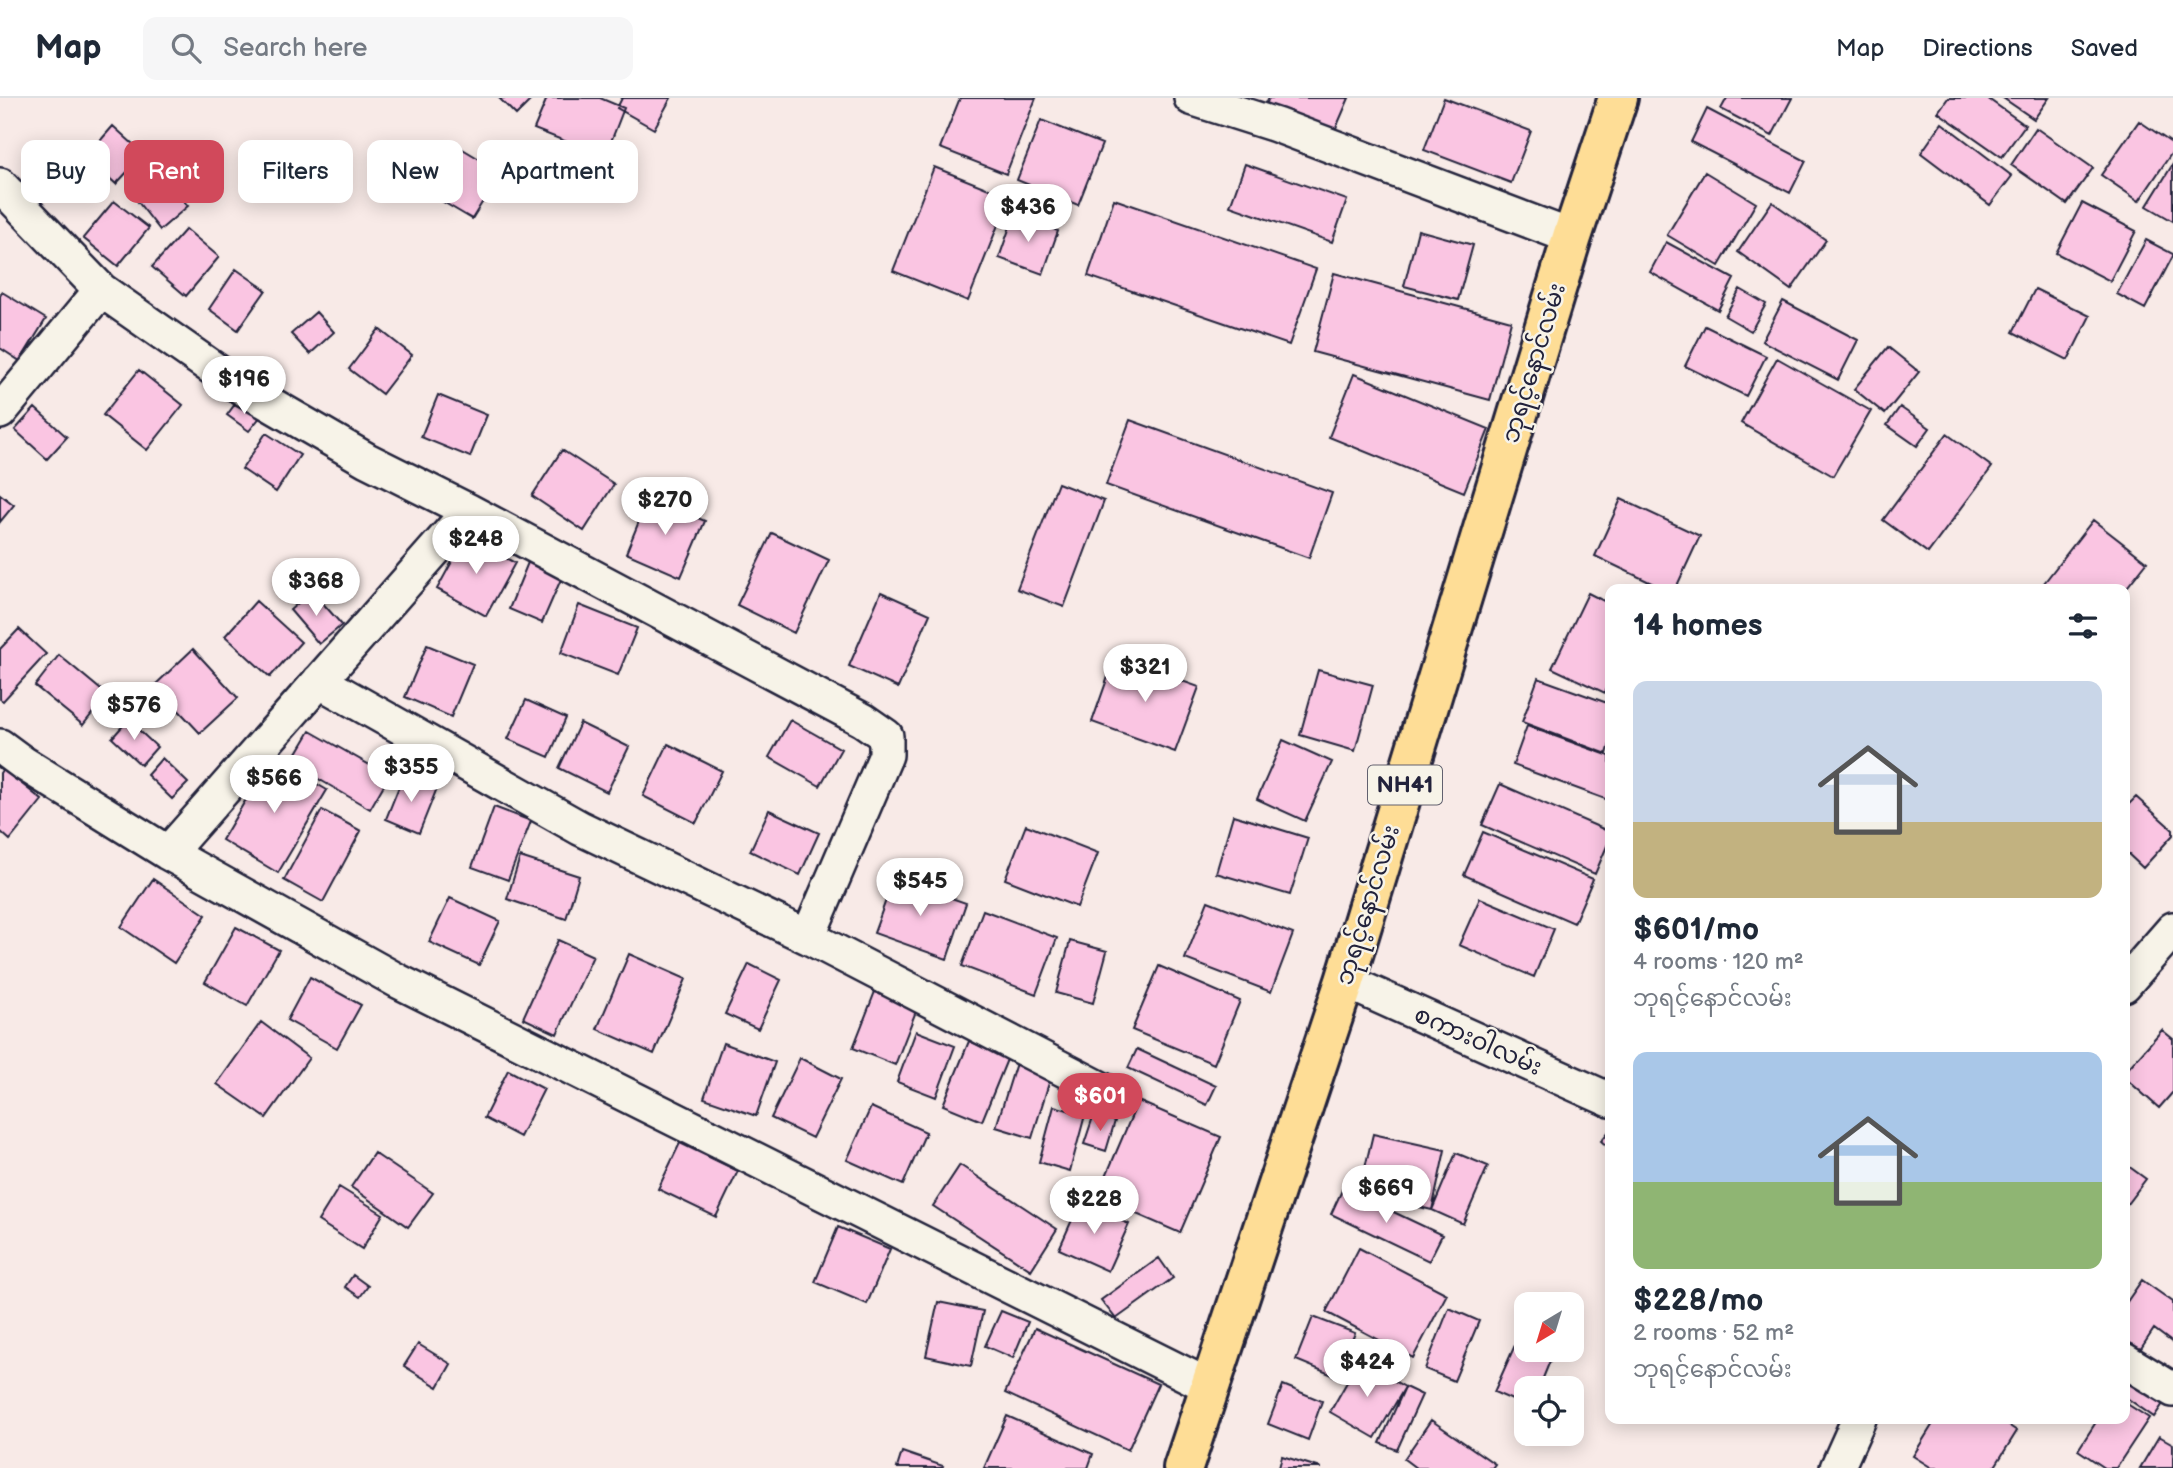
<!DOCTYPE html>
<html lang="en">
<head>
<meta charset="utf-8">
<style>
  body { margin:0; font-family:"Balsamiq Sans","Noto Sans Myanmar",sans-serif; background:#f6f6f7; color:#1f2937; height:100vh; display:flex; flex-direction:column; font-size:26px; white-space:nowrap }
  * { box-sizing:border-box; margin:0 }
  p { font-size:23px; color:#747a83 }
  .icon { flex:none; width:38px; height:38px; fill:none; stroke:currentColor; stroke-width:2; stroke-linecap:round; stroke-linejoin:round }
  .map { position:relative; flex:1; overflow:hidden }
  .sheet { position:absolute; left:1605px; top:486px; width:525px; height:840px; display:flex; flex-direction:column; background:#fff; border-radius:14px; box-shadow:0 4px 18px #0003 }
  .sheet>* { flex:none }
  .banner { position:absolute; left:21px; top:42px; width:665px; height:63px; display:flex; gap:14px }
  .needle { width:46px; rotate:218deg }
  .buttons { position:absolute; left:1514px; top:1194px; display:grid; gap:14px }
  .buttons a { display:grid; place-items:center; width:70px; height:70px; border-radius:14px; background:#fff; box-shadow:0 4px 18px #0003; font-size:35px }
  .price { position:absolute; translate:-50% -60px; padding:0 16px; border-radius:24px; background:#fff; color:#222; font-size:23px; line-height:46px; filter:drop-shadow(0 2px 4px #0008) }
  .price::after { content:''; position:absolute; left:50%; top:42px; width:21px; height:16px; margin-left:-10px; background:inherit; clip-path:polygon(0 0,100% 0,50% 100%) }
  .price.on { background:#d1495b; color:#fff }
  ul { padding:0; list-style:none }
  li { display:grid; align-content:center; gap:14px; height:371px; padding:0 28px }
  li span { display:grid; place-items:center; height:217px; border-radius:14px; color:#555 }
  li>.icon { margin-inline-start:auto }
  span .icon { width:126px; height:126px; fill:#fffc; stroke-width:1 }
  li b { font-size:30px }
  h2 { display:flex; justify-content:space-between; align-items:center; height:84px; padding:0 28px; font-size:30px }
  .chip { padding:0 24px; border-radius:14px; background:#fff; box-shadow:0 4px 18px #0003; font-size:24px; line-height:63px }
  .chip.on { background:#d1495b; color:#fff }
  header { display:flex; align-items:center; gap:42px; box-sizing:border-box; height:98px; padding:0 35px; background:#fff; border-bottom:2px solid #e0e1e3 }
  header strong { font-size:33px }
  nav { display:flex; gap:38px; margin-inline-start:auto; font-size:24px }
  .search { width:490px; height:63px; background:#f6f6f7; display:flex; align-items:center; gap:18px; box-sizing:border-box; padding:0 24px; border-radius:14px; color:#747a83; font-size:26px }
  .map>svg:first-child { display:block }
  .building { fill:#fac5e2; stroke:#22223b; stroke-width:2 }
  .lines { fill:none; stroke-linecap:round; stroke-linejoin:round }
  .minor-casing { stroke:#22223b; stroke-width:38 }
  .trunk-casing { stroke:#22223b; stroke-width:44 }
  .minor { stroke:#f7f3e8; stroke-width:33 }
  .trunk { stroke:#fedd96; stroke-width:38 }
  .labels { text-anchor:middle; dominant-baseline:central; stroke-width:5; stroke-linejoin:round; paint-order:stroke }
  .shield { fill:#f7f3e8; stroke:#62616f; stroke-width:2 }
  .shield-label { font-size:23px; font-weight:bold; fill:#22223b }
  .street-label { font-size:24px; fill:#22223b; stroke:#f7f3e8 }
</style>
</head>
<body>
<header>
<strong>Map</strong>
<div class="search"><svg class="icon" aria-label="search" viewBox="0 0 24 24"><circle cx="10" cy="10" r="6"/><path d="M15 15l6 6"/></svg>Search here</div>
<nav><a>Map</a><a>Directions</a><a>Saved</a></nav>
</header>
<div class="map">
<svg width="2173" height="1370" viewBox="0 0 2173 1370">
  <rect width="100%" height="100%" fill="#f8eae7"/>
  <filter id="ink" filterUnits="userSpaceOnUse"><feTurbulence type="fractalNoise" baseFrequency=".0143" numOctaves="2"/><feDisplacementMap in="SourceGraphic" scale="14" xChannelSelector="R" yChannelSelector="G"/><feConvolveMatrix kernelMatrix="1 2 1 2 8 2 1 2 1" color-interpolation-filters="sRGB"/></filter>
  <g filter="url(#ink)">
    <path class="building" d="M 499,0 L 533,0 L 516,17 Z
      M 547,0 L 600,0 L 624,10 L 605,59 L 534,31 Z
      M 622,0 L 671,0 L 654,31 L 617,10 Z
      M 960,0 L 1036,0 L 1006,76 L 940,50 Z
      M 1269,0 L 1349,0 L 1333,37 L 1265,8 Z
      M 1444,0 L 1531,33 L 1511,85 L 1424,52 Z
      M 1727,0 L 1792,0 L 1772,38 L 1721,11 Z
      M 1948,0 L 1987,0 L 2025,27 L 2002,59 L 1938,14 Z
      M 2003,0 L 2049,0 L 2034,21 Z
      M 1707,11 L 1806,63 L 1790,95 L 1691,44 Z
      M 1041,22 L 1102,46 L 1078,107 L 1017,82 Z
      M 2139,23 L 2173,46 L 2173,53 L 2139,103 L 2101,77 Z
      M 1942,25 L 2012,78 L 1990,107 L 1921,55 Z
      M 113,28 L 144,56 L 116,86 L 86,59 Z
      M 2036,30 L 2093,70 L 2067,106 L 2011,67 Z
      M 461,50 L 501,74 L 472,121 L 433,98 Z
      M 1245,66 L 1347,102 L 1332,144 L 1230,108 Z
      M 2173,66 L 2173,123 L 2147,108 Z
      M 934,69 L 1009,99 L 968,203 L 893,173 Z
      M 1705,74 L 1756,105 L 1719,168 L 1667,137 Z
      M 161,76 L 188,108 L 160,132 L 134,99 Z
      M 1114,101 L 1316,171 L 1289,247 L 1088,178 Z
      M 114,103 L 149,130 L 118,168 L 83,140 Z
      M 1772,104 L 1826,142 L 1791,192 L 1738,154 Z
      M 2082,105 L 2136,133 L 2110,183 L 2056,155 Z
      M 1014,117 L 1058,133 L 1043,176 L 999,160 Z
      M 186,131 L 219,159 L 186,198 L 152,169 Z
      M 1418,132 L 1473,147 L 1458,202 L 1404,188 Z
      M 2146,142 L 2173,156 L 2173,158 L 2145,211 L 2117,196 Z
      M 1666,144 L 1734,181 L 1718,212 L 1650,174 Z
      M 236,171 L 266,192 L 238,232 L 209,211 Z
      M 1334,175 L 1511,223 L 1490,302 L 1313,254 Z
      M 1740,191 L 1766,206 L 1751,233 L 1725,218 Z
      M 2035,191 L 2090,218 L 2068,262 L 2013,234 Z
      M 2,194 L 46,221 L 20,263 L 0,250 L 0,198 Z
      M 1783,203 L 1858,242 L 1838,282 L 1762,243 Z
      M 316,214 L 334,234 L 310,256 L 291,236 Z
      M 1705,228 L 1766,258 L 1746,298 L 1685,268 Z
      M 379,231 L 412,257 L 382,296 L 349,271 Z
      M 1888,249 L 1919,274 L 1885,316 L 1854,291 Z
      M 1777,260 L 1871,313 L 1833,378 L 1741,325 Z
      M 139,272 L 183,307 L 147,352 L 103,317 Z
      M 1354,276 L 1489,331 L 1464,394 L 1329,339 Z
      M 438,297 L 487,317 L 470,359 L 421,339 Z
      M 238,302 L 261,318 L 249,333 L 227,317 Z
      M 1900,309 L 1930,330 L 1917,348 L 1887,327 Z
      M 35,310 L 67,339 L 47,361 L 15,332 Z
      M 1130,322 L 1332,395 L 1309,460 L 1106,387 Z
      M 266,335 L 300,357 L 276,394 L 242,371 Z
      M 1947,336 L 1992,369 L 1928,455 L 1883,422 Z
      M 562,352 L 614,386 L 584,433 L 532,398 Z
      M 1058,385 L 1104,403 L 1064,509 L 1017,491 Z
      M 0,396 L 14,407 L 0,424 Z
      M 649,399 L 705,423 L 681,479 L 626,455 Z
      M 1621,401 L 1700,438 L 1675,492 L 1666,492 L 1595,458 Z
      M 2093,422 L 2147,464 L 2124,493 L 2053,492 L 2044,485 Z
      M 772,435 L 829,462 L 794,535 L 737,507 Z
      M 466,438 L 515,465 L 486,518 L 437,491 Z
      M 531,457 L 565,472 L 542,525 L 509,511 Z
      M 312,493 L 342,527 L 319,546 L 290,512 Z
      M 881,494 L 930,516 L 898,590 L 849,568 Z
      M 1588,495 L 1610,506 L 1610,584 L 1605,595 L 1552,570 Z
      M 256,503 L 301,544 L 270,579 L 225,538 Z
      M 579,507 L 637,530 L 618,577 L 561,555 Z
      M 19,531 L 46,556 L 3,603 L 0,601 L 0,551 Z
      M 427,547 L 473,566 L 451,619 L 405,599 Z
      M 193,551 L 238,600 L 200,635 L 155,587 Z
      M 59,557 L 107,597 L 83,627 L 35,588 Z
      M 1115,559 L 1199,589 L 1175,654 L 1092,624 Z
      M 1318,572 L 1373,587 L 1355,653 L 1300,637 Z
      M 1538,580 L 1610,606 L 1610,646 L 1607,656 L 1522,624 Z
      M 526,602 L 566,620 L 549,659 L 508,641 Z
      M 128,622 L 157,649 L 141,667 L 112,640 Z
      M 790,622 L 841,651 L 820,688 L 769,659 Z
      M 580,625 L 629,649 L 607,694 L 559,670 Z
      M 1527,628 L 1610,658 L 1610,696 L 1608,702 L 1513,667 Z
      M 310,633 L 389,678 L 370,711 L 291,665 Z
      M 1283,642 L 1332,664 L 1305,723 L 1257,701 Z
      M 668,646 L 722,673 L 696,725 L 643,698 Z
      M 271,659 L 327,692 L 278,775 L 222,742 Z
      M 162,660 L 188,685 L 172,701 L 147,677 Z
      M 3,671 L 42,702 L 10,742 L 0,733 L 0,675 Z
      M 404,676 L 437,690 L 419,735 L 386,721 Z
      M 1500,686 L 1610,734 L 1610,741 L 1595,776 L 1482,727 Z
      M 2136,699 L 2173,732 L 2173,737 L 2143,770 L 2124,752 L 2124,711 Z
      M 494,709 L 531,723 L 508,782 L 472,769 Z
      M 322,712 L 361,733 L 323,804 L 284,782 Z
      M 769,712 L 819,735 L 800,777 L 750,753 Z
      M 1233,717 L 1308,740 L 1290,797 L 1216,775 Z
      M 1026,727 L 1098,755 L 1077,809 L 1005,781 Z
      M 1483,734 L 1593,781 L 1574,825 L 1464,777 Z
      M 520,759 L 579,778 L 566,821 L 507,801 Z
      M 894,780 L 966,805 L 947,861 L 874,835 Z
      M 153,781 L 206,817 L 174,865 L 121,829 Z
      M 450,800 L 500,823 L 479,867 L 429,844 Z
      M 1480,800 L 1554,831 L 1534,879 L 1459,847 Z
      M 1208,803 L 1293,836 L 1271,894 L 1185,861 Z
      M 983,812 L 1057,840 L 1036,896 L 962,868 Z
      M 236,829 L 279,852 L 247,908 L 205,884 Z
      M 558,842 L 593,858 L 557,936 L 523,920 Z
      M 1070,843 L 1107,853 L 1093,905 L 1056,895 Z
      M 629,856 L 686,881 L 654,956 L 597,931 Z
      M 749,866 L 781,882 L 758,931 L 725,916 Z
      M 1159,868 L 1240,903 L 1214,966 L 1132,932 Z
      M 310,879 L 361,907 L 337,950 L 287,922 Z
      M 876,891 L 918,908 L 895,967 L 853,950 Z
      M 261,924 L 309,960 L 266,1020 L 217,986 Z
      M 2162,932 L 2173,941 L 2173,994 L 2159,1010 L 2124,979 L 2124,975 Z
      M 916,933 L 955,948 L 936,999 L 897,984 Z
      M 969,943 L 1008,959 L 982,1023 L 943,1007 Z
      M 723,945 L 775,964 L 756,1018 L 704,1000 Z
      M 1137,951 L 1216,988 L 1207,1007 L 1128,970 Z
      M 800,960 L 841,981 L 812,1040 L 771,1020 Z
      M 1016,965 L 1052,975 L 1032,1040 L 996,1029 Z
      M 508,972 L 544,991 L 520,1039 L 484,1020 Z
      M 1138,1003 L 1221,1039 L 1180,1135 L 1097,1099 Z
      M 1054,1008 L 1085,1017 L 1070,1073 L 1039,1064 Z
      M 871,1009 L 926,1034 L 903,1087 L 847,1062 Z
      M 1094,1016 L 1115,1023 L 1106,1053 L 1084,1046 Z
      M 1610,1032 L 1610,1051 L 1601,1043 Z
      M 1373,1036 L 1445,1052 L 1432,1112 L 1359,1095 Z
      M 680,1045 L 738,1073 L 716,1119 L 658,1091 Z
      M 374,1055 L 433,1095 L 408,1129 L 351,1089 Z
      M 1456,1055 L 1488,1068 L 1463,1126 L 1432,1112 Z
      M 2124,1065 L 2146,1081 L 2124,1110 Z
      M 960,1067 L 1057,1131 L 1031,1172 L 933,1108 Z
      M 339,1089 L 383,1116 L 362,1151 L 318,1123 Z
      M 1343,1090 L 1442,1137 L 1429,1163 L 1331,1116 Z
      M 1080,1104 L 1129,1126 L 1108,1173 L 1059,1151 Z
      M 838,1129 L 890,1151 L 867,1206 L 815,1184 Z
      M 1359,1150 L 1447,1196 L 1413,1260 L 1326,1214 Z
      M 1159,1160 L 1173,1180 L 1116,1221 L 1101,1202 Z
      M 353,1177 L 368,1188 L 360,1199 L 345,1189 Z
      M 2142,1182 L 2173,1204 L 2173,1245 L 2154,1231 L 2138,1255 L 2124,1246 L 2124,1208 Z
      M 938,1204 L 983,1213 L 971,1268 L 926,1258 Z
      M 1449,1210 L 1479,1223 L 1454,1283 L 1425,1271 Z
      M 1001,1213 L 1028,1224 L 1013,1260 L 985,1248 Z
      M 1313,1219 L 1355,1235 L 1337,1279 L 1296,1262 Z
      M 1035,1230 L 1158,1286 L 1128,1352 L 1005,1295 Z
      M 418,1246 L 451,1266 L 438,1289 L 404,1268 Z
      M 1515,1247 L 1550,1263 L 1539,1290 L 1526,1290 L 1526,1308 L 1494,1294 Z
      M 1359,1263 L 1405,1289 L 1375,1340 L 1330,1314 Z
      M 2124,1265 L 2169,1297 L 2154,1319 L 2124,1298 Z
      M 1283,1287 L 1322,1303 L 1308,1342 L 1268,1326 Z
      M 1405,1289 L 1422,1297 L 1397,1352 L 1380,1345 Z
      M 2124,1304 L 2149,1320 L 2116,1370 L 2105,1370 L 2078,1352 L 2098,1321 L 2124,1321 Z
      M 1007,1318 L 1093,1356 L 1088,1370 L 984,1370 Z
      M 1936,1321 L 1999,1321 L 2017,1333 L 1994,1370 L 1932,1370 L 1913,1358 Z
      M 1431,1322 L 1495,1366 L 1492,1370 L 1416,1370 L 1404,1361 Z
      M 2159,1338 L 2173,1346 L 2173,1370 L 2140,1370 Z
      M 902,1354 L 943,1368 L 942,1370 L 897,1370 Z
      M 1282,1358 L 1321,1370 L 1279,1370 Z"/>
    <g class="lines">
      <defs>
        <path id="minor" d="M 1191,0 L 1276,27 L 1572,139
          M 0,87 L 101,192 L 234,285 L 367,362 L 469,413 L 863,622 L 886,638 L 886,657 L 808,839
          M 0,314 L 101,192
          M 319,583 L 580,730 L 808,839 L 1115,998
          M 0,648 L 23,665 L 168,755 L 398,883 L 1211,1289
          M 168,755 L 469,413
          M 1345,883 L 1610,1002
          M 2124,887 L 2173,831
          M 2124,1262 L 2173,1292
          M 1837,1370 L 1859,1321"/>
        <path id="trunk" d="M 1183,1370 L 1345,883 L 1572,139 L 1618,0"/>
      </defs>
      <use href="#minor" class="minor-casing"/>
      <use href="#trunk" class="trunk-casing"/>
      <use href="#minor" class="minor"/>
      <use href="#trunk" class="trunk"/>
    </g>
  </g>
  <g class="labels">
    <rect class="shield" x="1368" y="667.5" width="74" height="39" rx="5"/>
    <g class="shield-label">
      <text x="1405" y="687">NH41</text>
    </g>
    <g class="street-label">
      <text transform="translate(1534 265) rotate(-73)">ဘုရင့်နောင်လမ်း</text>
      <text transform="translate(1368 807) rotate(-73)">ဘုရင့်နောင်လမ်း</text>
      <text transform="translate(1478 943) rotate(24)">စကားဝါလမ်း</text>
    </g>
  </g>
</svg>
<div class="buttons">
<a><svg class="needle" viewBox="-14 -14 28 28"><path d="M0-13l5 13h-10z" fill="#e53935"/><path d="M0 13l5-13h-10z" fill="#747a83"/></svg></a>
<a><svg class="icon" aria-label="locate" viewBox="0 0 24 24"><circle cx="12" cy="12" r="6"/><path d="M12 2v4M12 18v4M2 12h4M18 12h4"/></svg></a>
</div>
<b class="price" style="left:1028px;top:146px">$436</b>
<b class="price" style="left:244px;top:318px">$196</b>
<b class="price" style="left:665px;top:439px">$270</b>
<b class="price" style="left:476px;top:478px">$248</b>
<b class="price" style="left:316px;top:520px">$368</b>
<b class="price" style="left:1145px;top:606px">$321</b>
<b class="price" style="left:134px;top:644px">$576</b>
<b class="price" style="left:411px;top:706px">$355</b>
<b class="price" style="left:274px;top:717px">$566</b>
<b class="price" style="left:920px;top:820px">$545</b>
<b class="price on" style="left:1100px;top:1035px">$601</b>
<b class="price" style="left:1386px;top:1127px">$669</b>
<b class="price" style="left:1094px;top:1138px">$228</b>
<b class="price" style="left:1367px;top:1301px">$424</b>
<div class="banner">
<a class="chip">Buy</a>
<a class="chip on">Rent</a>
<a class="chip">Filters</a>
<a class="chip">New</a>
<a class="chip">Apartment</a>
</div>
<section class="sheet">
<h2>14 homes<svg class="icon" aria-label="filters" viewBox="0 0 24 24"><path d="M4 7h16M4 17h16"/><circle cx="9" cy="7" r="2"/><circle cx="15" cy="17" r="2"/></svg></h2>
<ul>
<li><span style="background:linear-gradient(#c9d6e8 65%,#c2b280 0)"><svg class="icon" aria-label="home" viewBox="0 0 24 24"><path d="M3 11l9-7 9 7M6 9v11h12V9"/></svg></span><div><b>$601/mo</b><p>4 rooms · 120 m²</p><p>ဘုရင့်နောင်လမ်း</p></div></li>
<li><span style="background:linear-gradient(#a9c7e8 60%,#8fb573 0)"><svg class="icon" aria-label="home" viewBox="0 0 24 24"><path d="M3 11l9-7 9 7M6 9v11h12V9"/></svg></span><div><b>$228/mo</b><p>2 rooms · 52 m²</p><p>ဘုရင့်နောင်လမ်း</p></div></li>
</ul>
</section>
</div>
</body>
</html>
